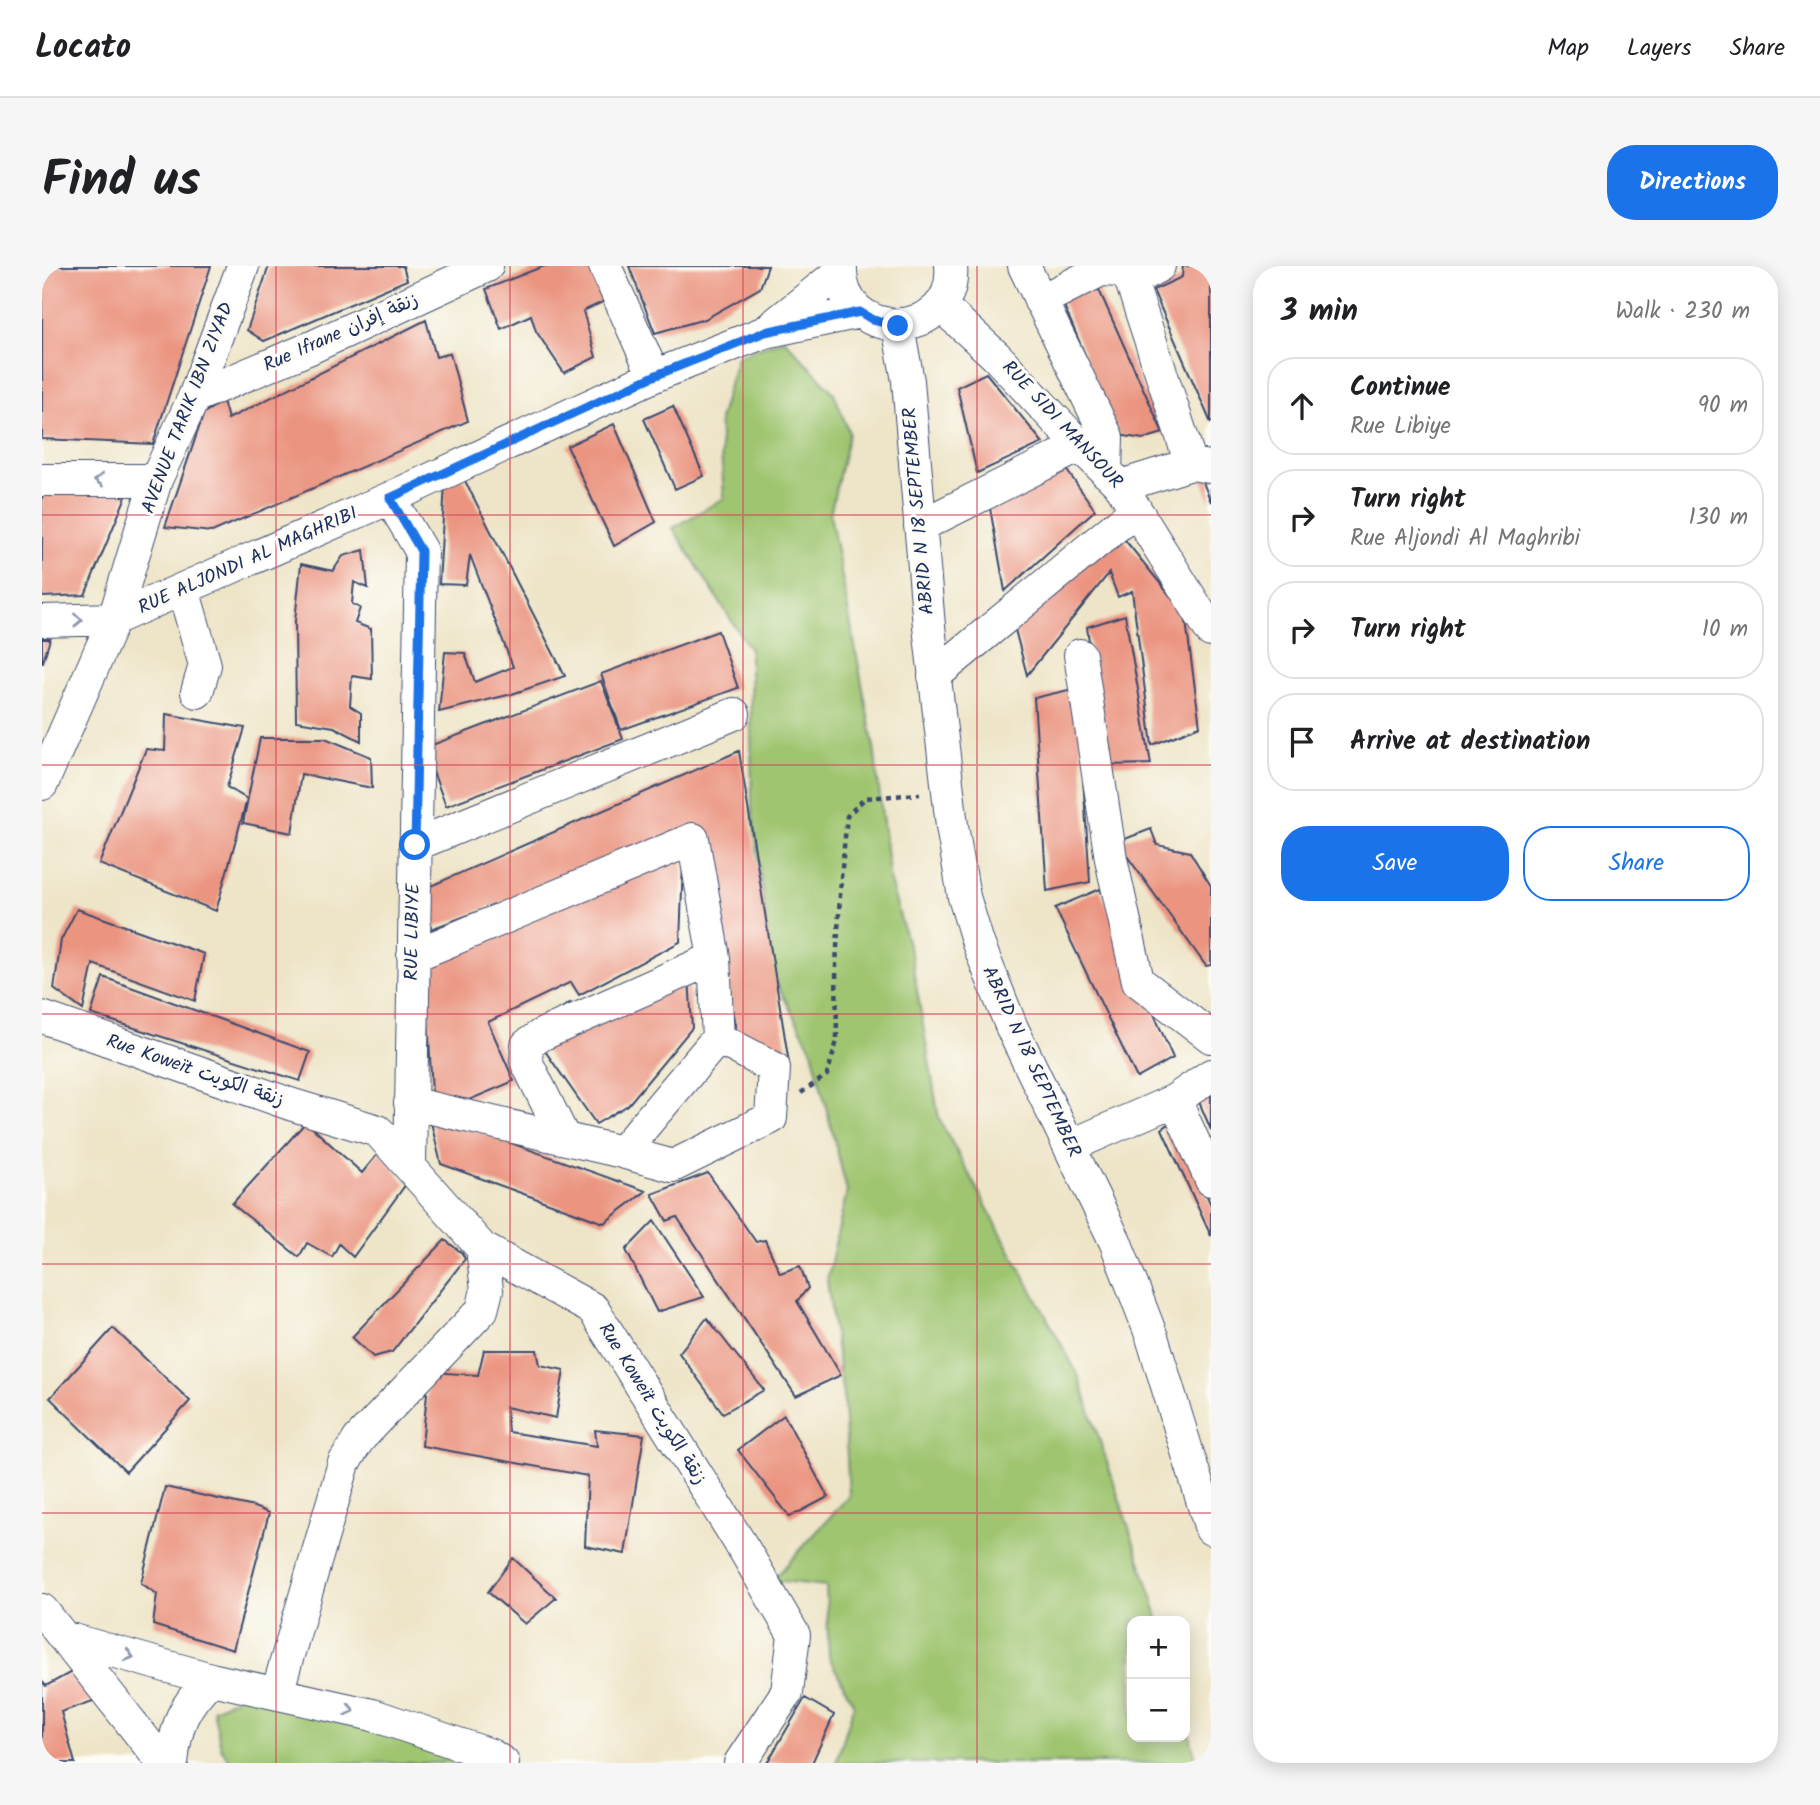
<!DOCTYPE html>
<meta charset="utf-8">
<style>
:root{--surface:#fff;--page:#f6f6f6;--text:#202124;--muted:#757577;--line:#e0e0e0;--accent:#1a73e8}
body{margin:0;font-family:Kalam,"Playpen Sans Arabic",sans-serif;background:var(--page);color:var(--text)}
.controls{position:absolute;right:21px;bottom:21px;display:grid;overflow:hidden;border-radius:14px;box-shadow:0 4px 18px #0003}
.controls button{width:63px;height:63px;display:grid;place-items:center;padding:0;border:0;border-bottom:2px solid var(--line);background:var(--surface);color:var(--text);font:35px sans-serif}
.stop{position:absolute;width:21px;height:21px;margin:-16px;border:5px solid #1a73e8;border-radius:50%;background:#fff}
.stop.end{background:#1a73e8;border-color:#fff;box-shadow:0 2px 7px #0008}
.list{margin:0;padding:0;list-style:none}
h2{display:flex;justify-content:space-between;align-items:center;height:91px;margin:0;padding:0 28px;font-size:30px}
h2 small{font-size:23px;font-weight:400;color:var(--muted)}
.list li{display:grid;grid-template-columns:46px 1fr auto;gap:21px;align-items:center;box-sizing:border-box;height:98px;margin:0 14px 14px;padding:0 14px;border:2px solid var(--line);border-radius:28px}
.list b{display:block;font-size:26px;white-space:nowrap}
.list p{margin:0;font-size:23px;white-space:nowrap;color:var(--muted)}
.list em{font-size:23px;font-style:normal;color:var(--muted)}
.actions{display:flex;gap:14px;padding:21px 28px}
.actions a{flex:1;padding:16px 0;border:2px solid var(--accent);border-radius:28px;text-align:center;font-size:24px;color:var(--accent)}
.actions .main{background:var(--accent);color:#fff}
.icon{flex:none;width:38px;height:38px;fill:none;stroke:currentColor;stroke-width:2;stroke-linecap:round;stroke-linejoin:round}
.map{position:relative;flex:none;width:1169px;height:1497px;overflow:hidden;border-radius:28px}
header{display:flex;align-items:center;gap:42px;box-sizing:border-box;height:98px;padding:0 35px;background:var(--surface);border-bottom:2px solid var(--line)}
header strong{font-size:33px}
nav{display:flex;gap:38px;margin-inline-start:auto;font-size:24px}
.intro{display:flex;align-items:center;justify-content:space-between;box-sizing:border-box;height:168px;padding:0 42px}
h1{margin:0;font-size:49px}
.button{padding:18px 32px;border-radius:28px;background:var(--accent);color:#fff;font-size:24px;font-weight:700}
main{display:flex;gap:42px;padding:0 42px}
aside{flex:1;background:var(--surface);border-radius:28px;box-shadow:0 4px 18px #0003}
.map>svg:first-child{display:block}
.green{fill:#9fc570;stroke:#5d7a67;stroke-width:2}
.building{fill:#eb9581}
.lines{fill:none;stroke-linecap:round;stroke-linejoin:round}
.minor-casing{stroke:#3b4a6e;stroke-width:34}
.path{stroke:#3b4a6e;stroke-width:4.5;stroke-dasharray:5 5;stroke-linecap:butt}
.minor{stroke:#fff;stroke-width:32}
.oneway{stroke:#8d97ae}
.route{stroke:#1a73e8;stroke-width:9}
.grid{fill:none;stroke:#d1495b;stroke-width:2;stroke-opacity:0.55}
.labels{text-anchor:middle;dominant-baseline:central;stroke-width:6;stroke-linejoin:round;paint-order:stroke}
.street-label{font-size:19px;fill:#1b2f5e;stroke:#fdfcf7}
</style>
<header>
<strong>Locato</strong>
<nav><a>Map</a><a>Layers</a><a>Share</a></nav>
</header>
<div class="intro"><h1>Find us</h1><a class="button">Directions</a></div>
<main>
<div class="map">
<svg width="1169" height="1497" viewBox="0 0 1169 1497">
<rect width="100%" height="100%" fill="#fdfcf7"/>
<filter id="ink" filterUnits="userSpaceOnUse"><feTurbulence type="fractalNoise" baseFrequency=".0143" numOctaves="2"/><feDisplacementMap in="SourceGraphic" scale="14" xChannelSelector="R" yChannelSelector="G"/><feConvolveMatrix kernelMatrix="1 2 1 2 8 2 1 2 1" color-interpolation-filters="sRGB"/></filter>
<filter id="wash" filterUnits="userSpaceOnUse"><feTurbulence type="fractalNoise" baseFrequency=".00686" numOctaves="4" result="noise"/><feDisplacementMap in="SourceGraphic" scale="28" xChannelSelector="R" yChannelSelector="G"/><feGaussianBlur stdDeviation="1.57" result="paint"/><feColorMatrix in="noise" values="0 0 0 0 0 0 0 0 0 0 0 0 0 0 0 0 0 1.4 0 .05"/><feComposite in="paint" operator="in"/></filter>
<g filter="url(#wash)">
<rect width="100%" height="100%" fill="#eee5c8"/>
<path class="green" d="M 742,73 L 792,127 L 807,167 L 788,248 L 832,481 L 848,616 L 869,689 L 897,853 L 1036,1109 L 1111,1334 L 1117,1355 L 1090,1355 L 1090,1471 L 1143,1471 L 1143,1451 L 1155,1497 L 794,1497 L 812,1439 L 787,1391 L 784,1320 L 731,1314 L 807,1230 L 802,1137 L 785,1014 L 805,925 L 770,784 L 731,711 L 710,542 L 708,384 L 631,262 L 682,232 L 677,154 L 695,90 Z
M 203,1428 L 409,1488 L 419,1497 L 190,1497 L 179,1482 L 171,1443 Z"/>
<g id="blocks">
<path class="building" d="M 0,0 L 169,0 L 111,178 L 0,173 Z
M 227,0 L 361,0 L 365,14 L 222,75 L 205,64 Z
M 502,0 L 549,0 L 563,35 L 541,45 L 554,91 L 522,107 L 494,65 L 489,49 L 459,63 L 444,23 Z
M 587,0 L 726,0 L 718,22 L 663,53 L 613,67 Z
M 1141,0 L 1169,0 L 1169,157 L 1111,24 L 1140,11 Z
M 1053,15 L 1121,167 L 1101,173 L 1077,169 L 1017,28 Z
M 384,54 L 394,91 L 408,87 L 426,155 L 170,266 L 123,261 L 162,147 L 181,135 L 186,153 Z
M 944,107 L 1001,177 L 935,207 L 915,121 Z
M 631,140 L 662,210 L 633,223 L 602,153 Z
M 572,158 L 614,256 L 572,280 L 525,180 Z
M 1014,189 L 1053,244 L 963,325 L 946,231 Z
M 1158,209 L 1169,210 L 1169,236 Z
M 421,211 L 523,410 L 470,428 L 397,446 L 403,386 L 423,387 L 433,416 L 471,401 L 428,289 L 424,319 L 397,318 L 403,218 Z
M 90,216 L 43,329 L 0,331 L 0,217 Z
M 1070,258 L 1143,348 L 1158,460 L 1110,479 L 1090,325 L 1076,331 L 1067,307 L 985,409 L 971,356 Z
M 322,284 L 326,322 L 312,316 L 310,338 L 318,342 L 313,357 L 329,363 L 330,413 L 310,410 L 308,440 L 319,447 L 319,475 L 292,461 L 254,455 L 253,355 L 259,298 L 291,305 L 301,290 Z
M 1083,349 L 1109,498 L 1064,499 L 1045,361 Z
M 676,365 L 696,422 L 579,464 L 559,408 Z
M 0,373 L 8,373 L 1,396 L 0,396 Z
M 559,415 L 581,473 L 404,540 L 382,482 Z
M 1035,422 L 1048,616 L 1005,625 L 992,432 Z
M 124,448 L 203,462 L 185,521 L 205,533 L 174,645 L 57,598 L 104,483 L 123,485 Z
M 218,472 L 283,472 L 329,491 L 330,522 L 259,508 L 250,567 L 201,557 Z
M 697,485 L 747,797 L 697,779 L 655,564 L 389,663 L 384,622 Z
M 1109,563 L 1115,579 L 1148,586 L 1169,620 L 1169,699 L 1164,700 L 1075,576 Z
M 629,589 L 641,597 L 638,676 L 537,729 L 529,716 L 446,756 L 472,815 L 427,834 L 390,828 L 383,693 Z
M 1058,623 L 1131,792 L 1095,812 L 1013,642 Z
M 35,643 L 162,688 L 153,735 L 51,698 L 41,744 L 12,723 L 19,674 Z
M 646,692 L 650,762 L 586,839 L 554,858 L 503,785 L 483,765 L 528,737 L 534,748 Z
M 61,711 L 268,786 L 258,815 L 49,748 Z
M 1169,823 L 1169,864 L 1155,831 Z
M 387,848 L 604,925 L 562,957 L 399,898 Z
M 1131,854 L 1169,939 L 1169,970 L 1120,863 Z
M 264,856 L 320,907 L 338,885 L 364,918 L 311,991 L 297,978 L 290,991 L 265,977 L 257,991 L 190,938 Z
M 666,907 L 714,976 L 723,974 L 738,1007 L 758,1000 L 766,1022 L 755,1035 L 799,1109 L 754,1130 L 635,951 L 625,955 L 610,928 Z
M 612,955 L 662,1031 L 615,1046 L 584,984 Z
M 403,974 L 420,987 L 423,993 L 350,1086 L 331,1091 L 310,1071 Z
M 665,1052 L 722,1124 L 681,1147 L 637,1087 Z
M 71,1062 L 148,1135 L 84,1206 L 8,1132 Z
M 442,1084 L 495,1084 L 498,1099 L 522,1104 L 514,1152 L 464,1141 L 466,1166 L 555,1180 L 553,1164 L 602,1169 L 583,1288 L 543,1280 L 546,1210 L 380,1180 L 387,1106 L 436,1109 Z
M 742,1149 L 786,1231 L 748,1251 L 696,1184 Z
M 123,1221 L 212,1241 L 227,1247 L 191,1384 L 111,1359 L 115,1328 L 99,1317 Z
M 471,1292 L 514,1332 L 483,1358 L 446,1326 Z
M 33,1404 L 54,1434 L 19,1446 L 33,1497 L 0,1497 L 0,1415 L 4,1420 Z
M 763,1432 L 792,1449 L 770,1497 L 725,1497 Z"/>
</g>
</g>
<g filter="url(#ink)">
<use href="#blocks" fill-opacity="0" stroke="#3b4a6e" stroke-width="2"/>
<g class="lines">
<defs>
<path id="minor" d="M 563,0 L 612,110
M 799,0 C 795,78 916,77 909,0
M 982,0 L 1065,171 L 1064,206
M 1117,0 L 1089,15 L 1149,198
M 998,35 L 1059,4 L 1080,5 L 1089,15
M 898,39 L 954,90 L 1038,180 L 1079,220 L 1169,365
M 856,60 L 866,115 L 887,360 L 910,560 L 922,631 L 936,677 L 970,762 L 1073,975 L 1110,1071 L 1169,1263
M 727,63 L 799,5
M 152,131 L 268,82 L 445,0
M 0,214 L 114,214
M 1079,220 L 1149,198 L 1168,201
M 348,232 L 379,285 L 368,898
M 878,260 L 1038,180
M 141,323 L 163,399 L 155,426
M 0,355 L 72,353 L 348,232 L 612,110 L 723,66 L 818,46
M 1038,389 L 1069,593 L 1096,715 L 1169,771
M 892,410 L 1094,244
M 0,518 L 72,353 L 114,214 L 152,131 L 201,0
M 373,579 L 692,448
M 371,690 L 651,573 L 672,692 L 676,772 L 732,802 L 729,852 L 631,900 L 580,886
M 0,751 L 248,838 L 336,865 L 440,982 L 551,1043 L 703,1285 L 752,1369 L 745,1426 L 698,1497
M 1133,834 L 1169,914
M 368,837 L 580,886 L 676,772
M 522,872 L 484,795 L 485,779 L 499,769 L 672,692
M 1028,880 L 1133,834 L 1169,809
M 0,1344 L 121,1497
M 21,1371 L 169,1413 L 331,1449 L 449,1489 L 461,1497
M 235,1427 L 302,1197 L 317,1173 L 440,1044 L 445,1024 L 440,982
M 130,1497 C 134,1458 141,1440 169,1413"/>
</defs>
<use href="#minor" class="minor-casing"/>
<path class="path" d="M 759,827 L 785,809 L 795,775 L 794,699 L 799,612 L 805,550 L 823,532 L 878,528"/>
<use href="#minor" class="minor"/>
</g>
<defs><path id="oneway-chevron" d="M-2-3.5L2.5 0L-2 3.5" fill="none" stroke-width="1.6" stroke-linecap="round" stroke-linejoin="round" transform="scale(1.75)"/></defs>
<g class="oneway">
<use href="#oneway-chevron" transform="translate(57 214) rotate(180)"/>
<use href="#oneway-chevron" transform="translate(36 354) rotate(-1)"/>
<use href="#oneway-chevron" transform="translate(87 1390) rotate(16)"/>
<use href="#oneway-chevron" transform="translate(308 1444) rotate(13)"/>
</g>
</g>
<g class="lines" filter="url(#ink)">
<path class="route" d="M 373,579 L 379,285 L 348,232 L 612,110 L 723,66 L 818,46 L 831,54 L 856,60"/>
</g>
<path class="grid" d="M 234,0 L 234,1497M 468,0 L 468,1497M 701,0 L 701,1497M 935,0 L 935,1497M 0,249 L 1169,249M 0,499 L 1169,499M 0,748 L 1169,748M 0,998 L 1169,998M 0,1247 L 1169,1247"/>
<g class="labels">
<g class="street-label">
<text transform="translate(299 67) rotate(-24)">Rue Ifrane زنقة إفران</text>
<text transform="translate(146 142) rotate(-69)">AVENUE TARIK IBN ZIYAD</text>
<text transform="translate(1020 159) rotate(47)">RUE SIDI MANSOUR</text>
<text transform="translate(877 245) rotate(-95)">ABRID N 18 SEPTEMBER</text>
<text transform="translate(206 295) rotate(-24)">RUE ALJONDI AL MAGHRIBI</text>
<text transform="translate(371 666) rotate(-89)">RUE LIBIYE</text>
<text transform="translate(989 796) rotate(65)">ABRID N 18 SEPTEMBER</text>
<text transform="translate(153 805) rotate(19)">Rue Koweït زنقة الكويت</text>
<text transform="translate(610 1138) rotate(58)">Rue Koweït زنقة الكويت</text>
</g>
</g>
</svg>
<div class="controls">
<button>+</button>
<button>−</button>
</div>
<div class="stop" style="left:373px;top:579px"></div>
<div class="stop end" style="left:856px;top:60px"></div>
</div>
<aside>
<h2>3 min<small>Walk · 230 m</small></h2>
<ul class="list">
<li><svg class="icon" aria-label="ahead" viewBox="0 0 24 24"><path d="M12 20V5M6 11l6-6 6 6"/></svg><div><b>Continue</b><p>Rue Libiye</p></div><em>90 m</em></li>
<li><svg class="icon" aria-label="right" viewBox="0 0 24 24"><path d="M7 20v-9h11M14 6l5 5-5 5"/></svg><div><b>Turn right</b><p>Rue Aljondi Al Maghribi</p></div><em>130 m</em></li>
<li><svg class="icon" aria-label="right" viewBox="0 0 24 24"><path d="M7 20v-9h11M14 6l5 5-5 5"/></svg><div><b>Turn right</b></div><em>10 m</em></li>
<li><svg class="icon" aria-label="arrive" viewBox="0 0 24 24"><path d="M6 21V4h12l-3 4 3 4H6"/></svg><div><b>Arrive at destination</b></div></li>
</ul>
<div class="actions"><a class="main">Save</a><a>Share</a></div>
</aside>
</main>
